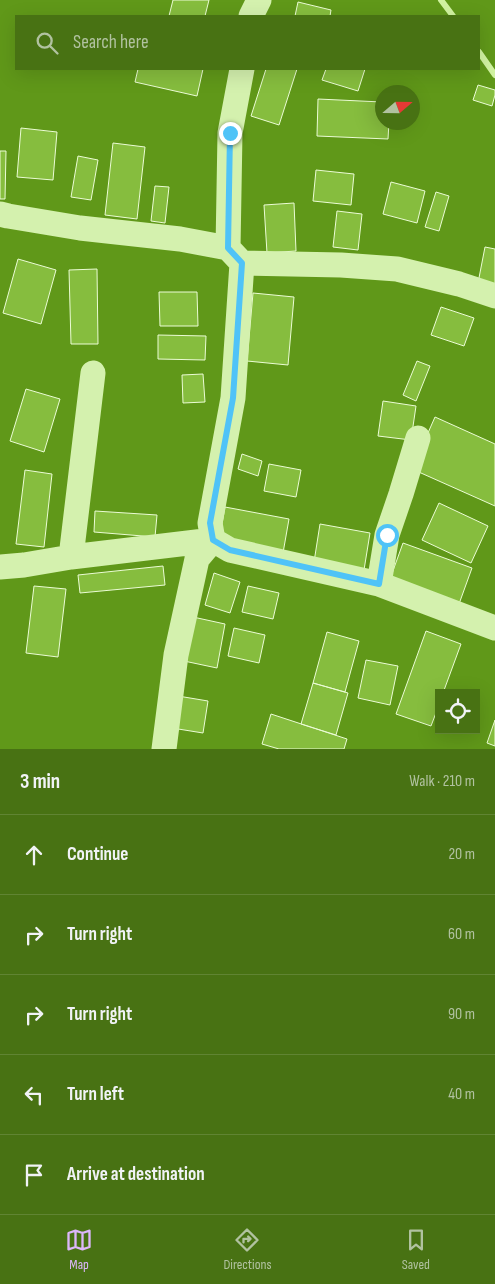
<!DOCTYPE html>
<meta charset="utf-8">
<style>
:root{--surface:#487213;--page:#527a21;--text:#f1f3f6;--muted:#b1c2a0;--line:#608433;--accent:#dcb7fa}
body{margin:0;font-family:"Sofia Sans Condensed",sans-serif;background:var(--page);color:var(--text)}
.controls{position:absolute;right:15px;bottom:15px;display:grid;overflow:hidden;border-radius:0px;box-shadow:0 5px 20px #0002}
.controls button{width:45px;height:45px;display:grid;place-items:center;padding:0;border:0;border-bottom:1px solid var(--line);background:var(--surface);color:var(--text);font:25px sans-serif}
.compass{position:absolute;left:375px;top:85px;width:45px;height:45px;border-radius:50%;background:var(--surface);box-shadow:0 5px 20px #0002;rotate:70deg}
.stop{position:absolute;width:15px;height:15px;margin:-11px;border:4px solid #4fc3f7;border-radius:50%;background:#fff}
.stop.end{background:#4fc3f7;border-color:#fff;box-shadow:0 1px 5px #0008}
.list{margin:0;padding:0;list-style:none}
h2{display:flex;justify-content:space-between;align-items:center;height:65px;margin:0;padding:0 20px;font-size:21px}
h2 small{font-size:16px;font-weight:400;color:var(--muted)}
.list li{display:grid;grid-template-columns:32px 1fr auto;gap:15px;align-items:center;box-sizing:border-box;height:80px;padding:0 20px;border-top:1px solid var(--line)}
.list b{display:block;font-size:19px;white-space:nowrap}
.list em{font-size:16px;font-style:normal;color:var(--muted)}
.icon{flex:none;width:28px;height:28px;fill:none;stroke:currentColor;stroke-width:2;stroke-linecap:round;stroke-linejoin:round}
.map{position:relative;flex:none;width:495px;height:749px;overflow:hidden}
.search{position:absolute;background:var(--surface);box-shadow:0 5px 20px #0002;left:15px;right:15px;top:15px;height:55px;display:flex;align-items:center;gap:12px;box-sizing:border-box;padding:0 18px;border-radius:0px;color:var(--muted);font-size:19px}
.sheet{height:465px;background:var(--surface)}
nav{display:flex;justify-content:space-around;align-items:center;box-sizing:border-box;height:70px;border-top:1px solid var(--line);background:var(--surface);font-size:14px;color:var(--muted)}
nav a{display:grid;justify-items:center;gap:2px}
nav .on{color:var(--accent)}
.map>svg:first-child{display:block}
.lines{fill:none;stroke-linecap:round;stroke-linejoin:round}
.stream{stroke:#d1f3a1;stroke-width:6}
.building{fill:#86bd3e;stroke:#ebfcd5}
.street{stroke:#d4f1ae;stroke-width:25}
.route{stroke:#4fc3f7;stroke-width:6}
</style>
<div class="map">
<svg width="495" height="749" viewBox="0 0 495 749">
<rect width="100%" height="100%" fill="#609819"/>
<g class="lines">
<path class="stream" d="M 441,0 L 453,16
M 479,52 L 495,75"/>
</g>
<path class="building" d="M 173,0 L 209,0 L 205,16 L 169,16 Z
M 298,2 L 331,10 L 330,16 L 295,16 Z
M 138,69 L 203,69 L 197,96 L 135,82 Z
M 266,69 L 297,69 L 279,125 L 251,116 Z
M 326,69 L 365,69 L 358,91 L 322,80 Z
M 478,85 L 495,90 L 495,95 L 492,106 L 473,100 Z
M 318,99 L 382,102 L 382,122 L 389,122 L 388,139 L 317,136 Z
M 21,128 L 57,132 L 53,180 L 17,177 Z
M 113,143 L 145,147 L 137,219 L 105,215 Z
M 0,151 L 6,151 L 5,199 L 0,199 Z
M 78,156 L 98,160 L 91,200 L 71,197 Z
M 316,170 L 354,174 L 351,205 L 313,201 Z
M 391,182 L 425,191 L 417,223 L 383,214 Z
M 155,186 L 169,187 L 165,223 L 151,221 Z
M 436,192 L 449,196 L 439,231 L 425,227 Z
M 294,203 L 296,251 L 267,253 L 264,205 Z
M 337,211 L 362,214 L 358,250 L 333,247 Z
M 485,247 L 495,249 L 495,287 L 478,283 Z
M 18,259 L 56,270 L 41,324 L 3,313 Z
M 97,269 L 98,344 L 71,344 L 69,270 Z
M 159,292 L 197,292 L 198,326 L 160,326 Z
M 253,293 L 294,297 L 288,365 L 247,361 Z
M 441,307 L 474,318 L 464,346 L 431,335 Z
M 158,335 L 206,336 L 205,360 L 158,359 Z
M 417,361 L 430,366 L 416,401 L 403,395 Z
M 203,374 L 205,402 L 183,403 L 182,375 Z
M 26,389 L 60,399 L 44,452 L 10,441 Z
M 383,401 L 416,406 L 411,440 L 378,436 Z
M 435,417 L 495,444 L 495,506 L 412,469 Z
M 242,454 L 262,461 L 258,476 L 238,469 Z
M 269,464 L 301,470 L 296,497 L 264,491 Z
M 25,470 L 52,474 L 44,547 L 16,544 Z
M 439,503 L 488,526 L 471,563 L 422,540 Z
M 225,507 L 289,519 L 283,553 L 219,541 Z
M 95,511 L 157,515 L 155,537 L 94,532 Z
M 320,524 L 370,533 L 364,570 L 314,562 Z
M 403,543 L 472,568 L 459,604 L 390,579 Z
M 163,566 L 165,585 L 80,593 L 78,575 Z
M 214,573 L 240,582 L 230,613 L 205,605 Z
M 34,586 L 66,589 L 58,657 L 26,653 Z
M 248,586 L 279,593 L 273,619 L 242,612 Z
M 193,617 L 225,624 L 217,668 L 184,661 Z
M 234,628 L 265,635 L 259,663 L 228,656 Z
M 426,631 L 461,644 L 443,693 L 439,693 L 439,705 L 431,726 L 396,714 Z
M 327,632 L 359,641 L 345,692 L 313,683 Z
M 366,660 L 398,666 L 390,705 L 358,698 Z
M 313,683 L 348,693 L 336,735 L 301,724 Z
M 178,696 L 208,701 L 203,733 L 172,728 Z
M 271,714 L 347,739 L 344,749 L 279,749 L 262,744 Z
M 495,720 L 495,746 L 487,743 Z"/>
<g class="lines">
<path class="street" d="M 251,16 L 259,0
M 0,214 L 8,216 L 80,228 L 180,239 L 228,248 L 242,263 L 233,398 L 210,523 L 213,540 L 230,550 L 379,584 L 495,628
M 228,248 L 230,133 L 242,69
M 242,263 L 341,265 L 397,269 L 459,284 L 495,296
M 71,557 L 93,373
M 0,567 L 24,565 L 71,557 L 213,540
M 379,584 L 387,535 L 401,494 L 418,438
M 164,749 L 176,655 L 197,559 L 213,540"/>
</g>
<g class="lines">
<path class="route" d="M 230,133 L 228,248 L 242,263 L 233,398 L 210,523 L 213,540 L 230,550 L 379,584 L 387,535"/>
</g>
</svg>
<div class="controls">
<button><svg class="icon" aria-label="locate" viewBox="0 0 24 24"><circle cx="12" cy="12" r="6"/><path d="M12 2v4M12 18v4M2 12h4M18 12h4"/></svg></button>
</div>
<svg class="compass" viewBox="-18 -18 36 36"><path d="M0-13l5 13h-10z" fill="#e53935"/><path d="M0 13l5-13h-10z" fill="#b1c2a0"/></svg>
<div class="stop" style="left:387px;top:535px"></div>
<div class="stop end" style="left:230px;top:133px"></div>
<div class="search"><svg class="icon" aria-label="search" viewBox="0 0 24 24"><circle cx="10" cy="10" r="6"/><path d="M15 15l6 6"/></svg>Search here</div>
</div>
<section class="sheet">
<h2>3 min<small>Walk · 210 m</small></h2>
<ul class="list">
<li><svg class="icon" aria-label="ahead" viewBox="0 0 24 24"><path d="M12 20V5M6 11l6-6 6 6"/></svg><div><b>Continue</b></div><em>20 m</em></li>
<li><svg class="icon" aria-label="right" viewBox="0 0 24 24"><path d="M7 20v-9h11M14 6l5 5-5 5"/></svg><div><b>Turn right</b></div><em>60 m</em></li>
<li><svg class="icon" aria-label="right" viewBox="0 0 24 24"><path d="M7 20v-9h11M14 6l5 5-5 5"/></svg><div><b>Turn right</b></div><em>90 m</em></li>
<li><svg class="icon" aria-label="left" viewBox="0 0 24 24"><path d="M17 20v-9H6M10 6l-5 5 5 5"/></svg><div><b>Turn left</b></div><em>40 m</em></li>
<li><svg class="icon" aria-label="arrive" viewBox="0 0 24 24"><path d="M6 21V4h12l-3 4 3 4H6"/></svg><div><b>Arrive at destination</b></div></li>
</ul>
</section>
<nav>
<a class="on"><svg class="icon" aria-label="map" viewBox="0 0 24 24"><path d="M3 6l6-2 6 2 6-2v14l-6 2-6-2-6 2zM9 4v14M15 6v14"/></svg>Map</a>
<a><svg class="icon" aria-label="directions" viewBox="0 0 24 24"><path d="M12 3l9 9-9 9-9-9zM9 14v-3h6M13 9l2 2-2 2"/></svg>Directions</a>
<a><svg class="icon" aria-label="saved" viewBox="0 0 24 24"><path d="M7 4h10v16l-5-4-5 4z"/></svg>Saved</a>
</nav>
